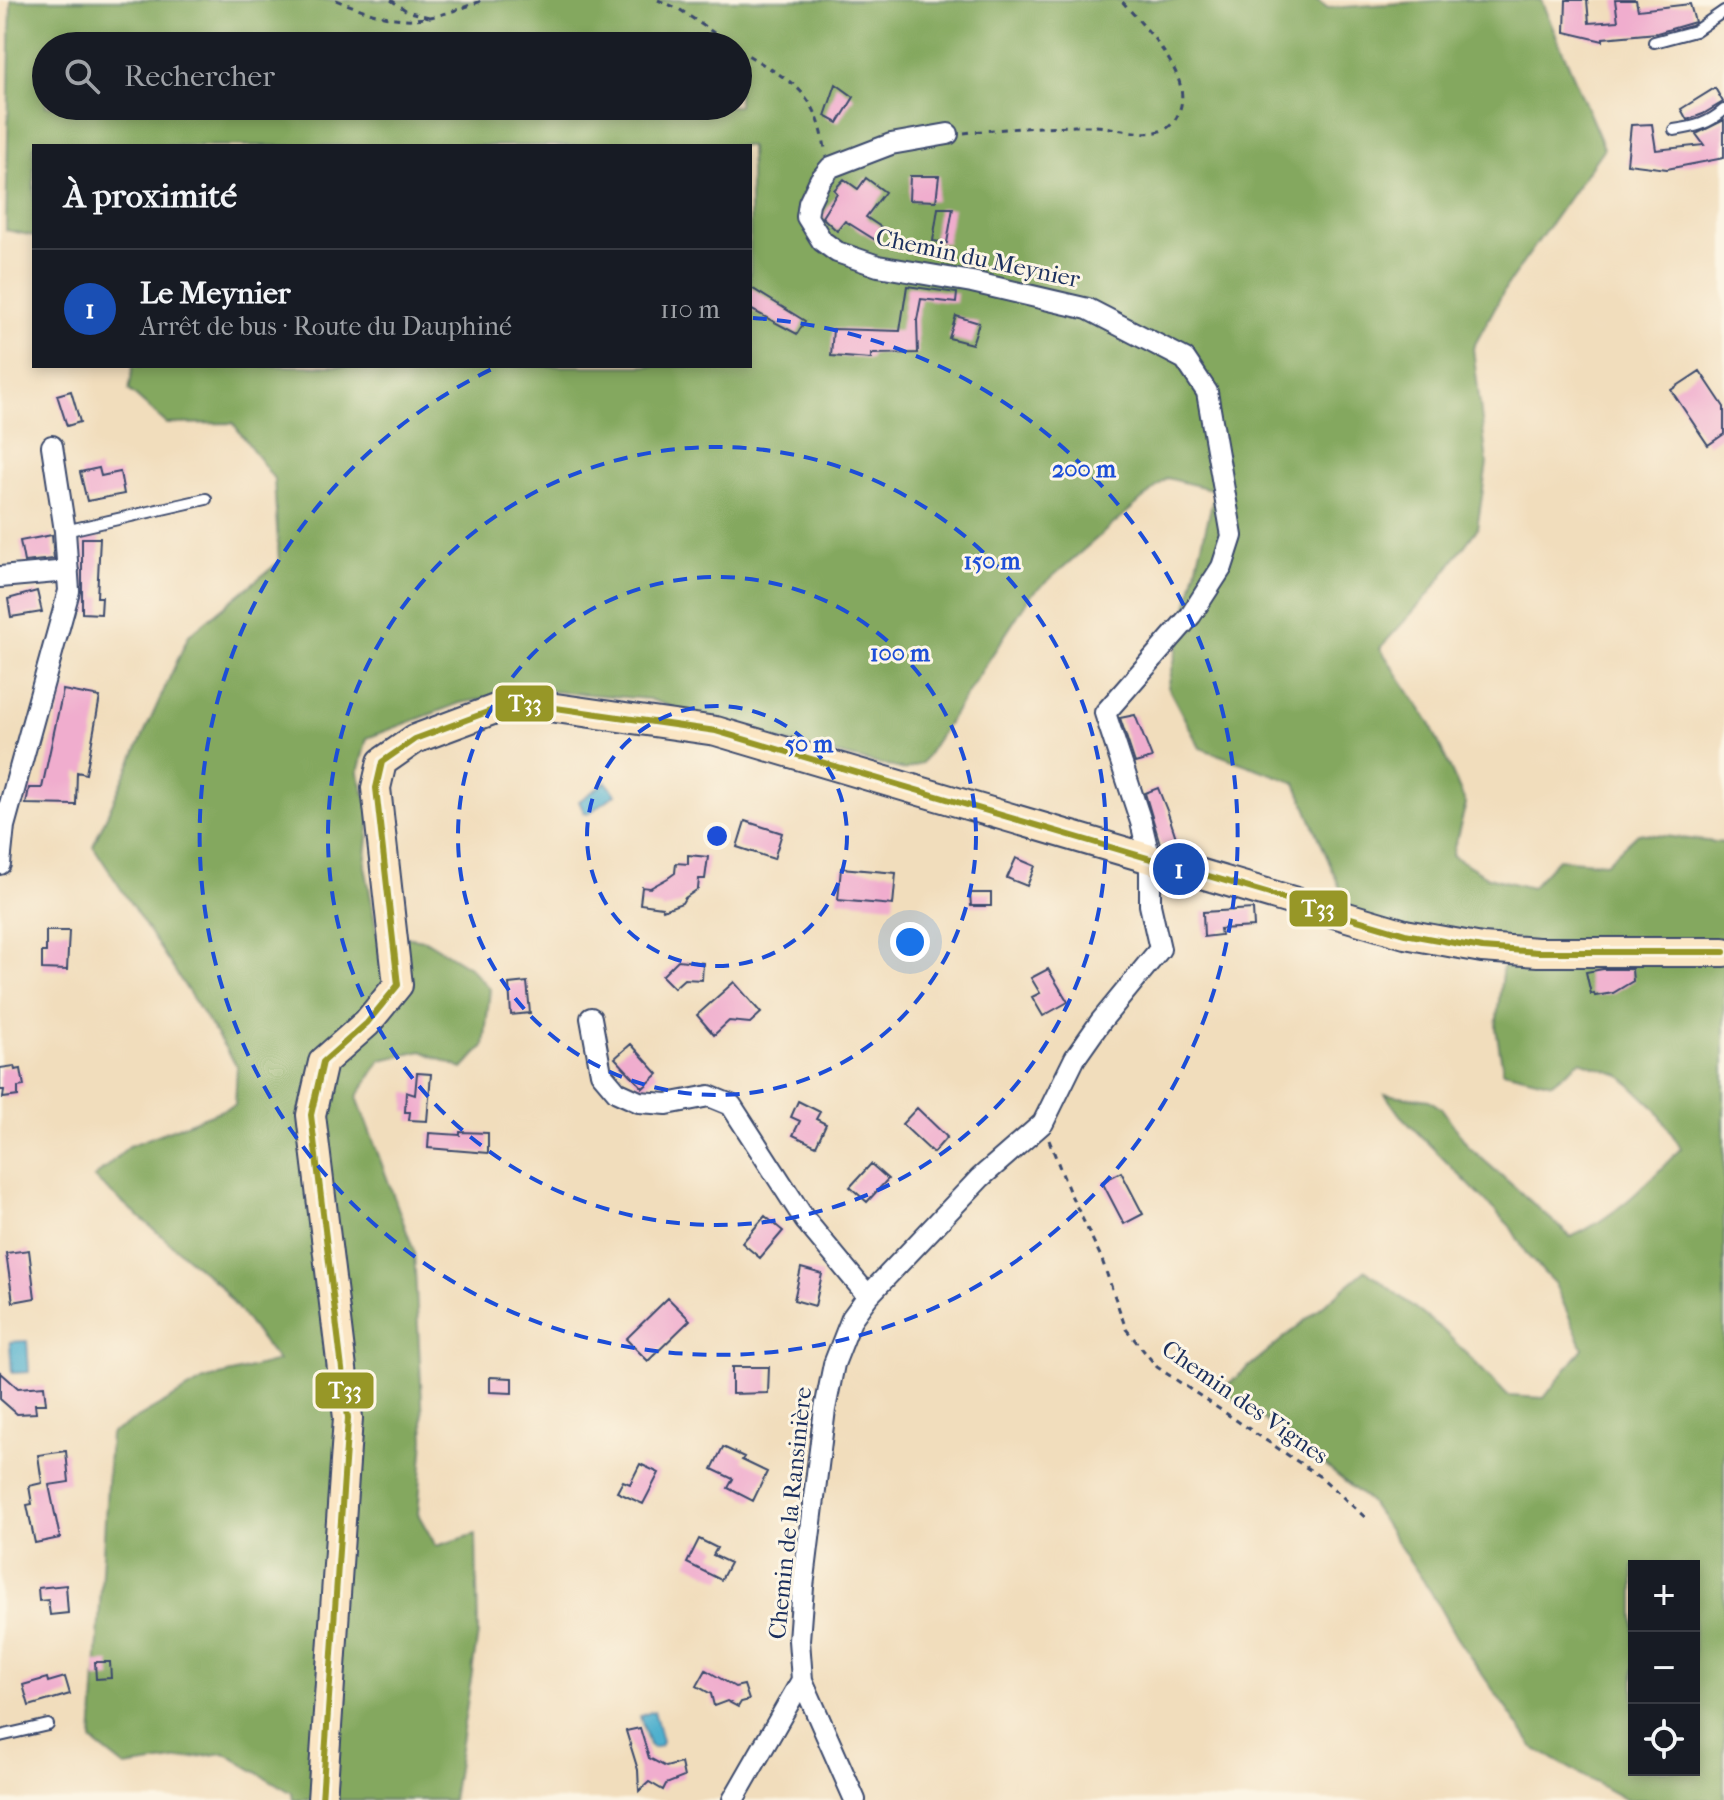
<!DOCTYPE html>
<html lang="fr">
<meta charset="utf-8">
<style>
:root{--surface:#171b24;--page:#20242c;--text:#f1f3f6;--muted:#9ea1a6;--line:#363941;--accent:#d690ce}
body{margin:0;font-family:"IM FELL French Canon",serif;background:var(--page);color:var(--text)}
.controls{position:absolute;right:24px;bottom:24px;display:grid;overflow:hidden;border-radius:0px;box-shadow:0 4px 12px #0003}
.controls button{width:72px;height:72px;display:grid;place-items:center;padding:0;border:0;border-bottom:2px solid var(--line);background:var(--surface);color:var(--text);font:40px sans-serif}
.you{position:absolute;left:910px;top:942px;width:28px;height:28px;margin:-20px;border:6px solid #fff;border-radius:50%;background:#1a73e8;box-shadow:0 0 0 12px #1a73e833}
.badge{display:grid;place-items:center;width:52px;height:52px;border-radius:50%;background:var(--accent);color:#fff;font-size:26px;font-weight:700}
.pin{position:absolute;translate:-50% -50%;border:4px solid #fff;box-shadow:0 2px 8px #0006}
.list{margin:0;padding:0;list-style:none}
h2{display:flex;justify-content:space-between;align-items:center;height:104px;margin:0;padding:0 32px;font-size:34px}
h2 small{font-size:26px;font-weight:400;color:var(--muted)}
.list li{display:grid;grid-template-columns:52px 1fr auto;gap:24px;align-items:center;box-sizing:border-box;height:120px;padding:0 32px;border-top:2px solid var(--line)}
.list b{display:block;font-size:30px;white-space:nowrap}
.list p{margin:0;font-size:26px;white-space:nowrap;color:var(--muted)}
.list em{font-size:26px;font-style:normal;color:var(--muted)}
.icon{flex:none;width:44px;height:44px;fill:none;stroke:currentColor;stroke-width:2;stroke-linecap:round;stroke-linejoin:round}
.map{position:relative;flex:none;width:1724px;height:1800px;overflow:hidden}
.search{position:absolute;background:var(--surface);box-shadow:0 4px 12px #0003;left:32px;top:32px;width:720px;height:88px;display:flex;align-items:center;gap:20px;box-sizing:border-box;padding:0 28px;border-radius:44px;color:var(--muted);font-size:30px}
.panel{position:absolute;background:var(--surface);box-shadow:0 4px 12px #0003;left:32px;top:144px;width:720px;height:224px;border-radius:0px}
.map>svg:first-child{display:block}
.forest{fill:#84a85e;stroke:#506c5e;stroke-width:2;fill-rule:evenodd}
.water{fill:#4fb0ce;stroke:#357096;stroke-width:2}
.building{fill:#f0adce}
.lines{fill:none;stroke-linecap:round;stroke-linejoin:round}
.lane-casing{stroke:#3b496c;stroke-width:14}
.street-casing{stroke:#3b496c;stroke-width:24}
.secondary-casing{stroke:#3b496c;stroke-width:32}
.path{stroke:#3b496c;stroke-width:3;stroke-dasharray:6 6;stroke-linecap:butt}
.lane{stroke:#fff;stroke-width:10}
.street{stroke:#fff;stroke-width:20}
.secondary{stroke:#fbe6c4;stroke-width:28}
.bus-1-casing{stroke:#fcf5e5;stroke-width:12}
.bus-1{stroke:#979727;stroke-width:6}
.ring{fill:none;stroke:#1d4ed8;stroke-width:4;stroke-dasharray:14 10}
.labels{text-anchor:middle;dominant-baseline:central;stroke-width:6;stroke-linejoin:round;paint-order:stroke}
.street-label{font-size:24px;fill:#1b2f5e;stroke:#fcf5e5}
.centre{fill:#1d4ed8;stroke:#fcf5e5;stroke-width:4}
.ring-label{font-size:24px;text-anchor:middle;font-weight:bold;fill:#1d4ed8;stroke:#fcf5e5;stroke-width:6;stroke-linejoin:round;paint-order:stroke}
.line-badge{stroke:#fcf5e5;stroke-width:3}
.badge-label{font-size:22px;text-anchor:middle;font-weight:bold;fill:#fff}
</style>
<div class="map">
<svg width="1724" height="1800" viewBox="0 0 1724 1800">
<rect width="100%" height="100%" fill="#fcf5e5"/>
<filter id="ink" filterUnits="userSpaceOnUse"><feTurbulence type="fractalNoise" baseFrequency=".0125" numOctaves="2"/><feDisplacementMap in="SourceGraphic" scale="16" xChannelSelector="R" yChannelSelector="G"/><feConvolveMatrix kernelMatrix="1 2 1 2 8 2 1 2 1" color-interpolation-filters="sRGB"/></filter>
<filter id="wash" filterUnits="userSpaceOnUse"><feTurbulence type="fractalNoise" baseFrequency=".006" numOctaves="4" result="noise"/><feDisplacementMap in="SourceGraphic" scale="32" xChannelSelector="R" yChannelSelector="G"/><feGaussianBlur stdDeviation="1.8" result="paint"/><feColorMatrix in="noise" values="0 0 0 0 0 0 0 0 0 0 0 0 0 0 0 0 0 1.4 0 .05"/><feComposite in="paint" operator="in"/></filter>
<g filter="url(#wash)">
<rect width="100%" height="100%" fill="#f1ddbc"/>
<path class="forest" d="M 11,0 L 1317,0 L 1328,8 L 1448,0 L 1541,0 L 1604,148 L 1506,287 L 1473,348 L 1487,463 L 1477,529 L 1429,594 L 1380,648 L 1430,723 L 1466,804 L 1452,855 L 1488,877 L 1531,888 L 1558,859 L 1606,863 L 1638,833 L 1724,843 L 1724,1800 L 1626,1800 L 1534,1748 L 1456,1637 L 1431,1592 L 1369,1501 L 1292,1439 L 1221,1390 L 1366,1270 L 1443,1330 L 1508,1396 L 1544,1398 L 1583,1348 L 1555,1284 L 1527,1255 L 1510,1226 L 1400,1115 L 1385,1094 L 1429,1100 L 1442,1109 L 1469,1147 L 1571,1237 C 1616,1217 1647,1184 1681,1148 L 1655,1108 L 1620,1075 L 1580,1061 L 1552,1083 L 1503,1071 L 1496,1028 L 1503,963 L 1358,931 L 1296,783 L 1200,748 L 1168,687 L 1215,490 L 1167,478 L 1031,595 L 922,763 L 905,770 L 751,734 L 649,699 L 535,690 L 460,703 L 367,738 L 358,773 L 371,811 L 365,865 L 377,933 L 425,940 L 469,967 L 490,989 L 484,1046 L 463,1069 L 422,1051 L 381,1060 L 357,1097 L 414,1251 L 424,1439 L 418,1514 L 436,1546 L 476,1534 L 478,1634 L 452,1800 L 293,1800 L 292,1793 L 224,1753 L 125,1767 L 92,1741 L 110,1434 L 204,1380 L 278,1361 L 220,1286 L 94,1178 L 129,1146 L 235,1105 L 237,1066 L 93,846 L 189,635 L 279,562 L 274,479 L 233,423 L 167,424 L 129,390 L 133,366 L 750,366 L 750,146 L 34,146 L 34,236 L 6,230 ZM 46,46 L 738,46 L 738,106 L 46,106 ZM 1634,1566 L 1694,1566 L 1694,1770 L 1634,1770 Z"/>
<path class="water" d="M 606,782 L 616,794 L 589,813 L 584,812 L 579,801 Z
M 27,1341 L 29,1372 L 12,1373 L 10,1342 Z
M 654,1711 L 662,1741 L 660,1746 L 653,1748 L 649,1745 L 640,1716 Z"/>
<g id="blocks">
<path class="building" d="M 1566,0 L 1587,0 L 1589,23 L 1618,21 L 1615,0 L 1636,0 L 1638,10 L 1690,4 L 1695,22 L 1657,33 L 1603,38 L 1603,41 L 1565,32 Z
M 836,84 L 854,97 L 838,123 L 825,116 Z
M 1715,88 L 1723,102 L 1703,114 L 1687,120 L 1681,109 Z
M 1724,120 L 1724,158 L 1667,169 L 1627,164 L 1631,125 L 1652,124 L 1656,150 L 1704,145 L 1696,134 Z
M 910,176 L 939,176 L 936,201 L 909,200 Z
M 866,178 L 885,192 L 866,217 L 884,229 L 877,241 L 845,221 L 837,231 L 822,217 L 837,193 L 834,190 L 844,179 L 858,189 Z
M 938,208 L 953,208 L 947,243 L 933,241 Z
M 907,286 L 957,293 L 956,303 L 921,299 L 917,320 L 918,353 L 871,354 L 871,359 L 831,356 L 833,329 L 900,331 Z
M 750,287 L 805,321 L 797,334 L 750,309 Z
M 956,316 L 979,323 L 972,344 L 949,338 Z
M 1700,371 L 1724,407 L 1724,434 L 1708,445 L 1671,390 Z
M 71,391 L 80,422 L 67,426 L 57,395 Z
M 99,468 L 101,476 L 120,472 L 124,494 L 87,501 L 80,472 Z
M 52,535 L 54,559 L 24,562 L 20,541 Z
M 82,538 L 100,538 L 97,597 L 102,597 L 101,614 L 82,613 Z
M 37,591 L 42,612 L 11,617 L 8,599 Z
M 63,690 L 100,697 L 86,774 L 77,772 L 76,805 L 26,804 L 29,788 L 42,788 Z
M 1135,715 L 1152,758 L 1135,763 L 1120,718 Z
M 1158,788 L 1168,813 L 1180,850 L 1160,844 L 1145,793 Z
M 745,821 L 782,833 L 774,859 L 737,847 Z
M 688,855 L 708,857 L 705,879 L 699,879 L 698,889 L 685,898 L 682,903 L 663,910 L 662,907 L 640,904 L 642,887 L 650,888 L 668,878 L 675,873 L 676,863 L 688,864 Z
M 1016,858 L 1035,866 L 1027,886 L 1007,878 Z
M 841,868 L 896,873 L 893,905 L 838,900 Z
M 970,893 L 991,893 L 991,906 L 971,906 Z
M 1253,909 L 1254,927 L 1220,929 L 1221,935 L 1204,937 L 1203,912 Z
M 46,931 L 69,931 L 67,970 L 42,969 L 42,952 L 46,952 Z
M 678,960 L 703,963 L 702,980 L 684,979 L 674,988 L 662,976 Z
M 1048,969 L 1068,1002 L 1043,1016 L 1032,997 L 1040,993 L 1031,978 Z
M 1603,969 L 1632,969 L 1633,981 L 1613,993 L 1595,996 L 1594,993 L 1591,994 L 1586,972 Z
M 527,982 L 530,1013 L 511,1015 L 509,984 Z
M 734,982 L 761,1013 L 750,1023 L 729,1021 L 714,1035 L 697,1015 Z
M 631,1044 L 658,1074 L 643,1088 L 615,1058 Z
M 14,1066 L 15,1070 L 21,1069 L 24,1086 L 18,1087 L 18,1096 L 3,1098 L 4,1090 L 0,1090 L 0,1068 Z
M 417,1073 L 431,1074 L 427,1121 L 409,1120 L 410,1112 L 405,1112 L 406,1092 L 415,1095 Z
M 798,1101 L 820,1112 L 816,1119 L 826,1124 L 816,1146 L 793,1135 L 800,1121 L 791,1117 Z
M 917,1108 L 947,1137 L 933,1153 L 902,1124 Z
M 460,1132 L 488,1133 L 488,1153 L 428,1148 L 429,1133 L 460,1135 Z
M 871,1164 L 888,1179 L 867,1202 L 850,1187 Z
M 1121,1172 L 1143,1214 L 1124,1224 L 1102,1182 Z
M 765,1216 L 783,1231 L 760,1258 L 742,1243 Z
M 29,1250 L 35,1298 L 13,1302 L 6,1253 Z
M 801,1268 L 822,1274 L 815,1306 L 794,1300 Z
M 668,1298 L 690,1320 L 648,1361 L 626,1339 Z
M 732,1367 L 769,1367 L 768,1393 L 732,1394 Z
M 0,1372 L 18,1388 L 44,1386 L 46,1404 L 35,1404 L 36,1413 L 17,1414 L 0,1399 Z
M 490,1377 L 512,1378 L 512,1393 L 490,1392 Z
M 723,1447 L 744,1457 L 742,1460 L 767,1472 L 753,1501 L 728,1488 L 733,1479 L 712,1469 Z
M 66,1451 L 69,1482 L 49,1485 L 60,1538 L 35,1543 L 27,1505 L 32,1504 L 29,1486 L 42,1483 L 38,1455 Z
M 640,1464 L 659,1473 L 643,1504 L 617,1492 L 623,1481 L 630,1484 Z
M 699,1539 L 717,1548 L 713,1555 L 730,1563 L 721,1580 L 687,1563 Z
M 66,1585 L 68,1613 L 50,1615 L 48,1600 L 39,1601 L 38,1588 Z
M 95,1662 L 110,1662 L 111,1678 L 96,1679 Z
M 706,1670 L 735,1687 L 744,1685 L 749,1700 L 741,1702 L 738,1707 L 727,1701 L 714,1706 L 711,1694 L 697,1686 Z
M 65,1677 L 70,1694 L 29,1706 L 23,1685 L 47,1678 L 48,1682 Z
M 640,1728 L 649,1758 L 666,1767 L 681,1763 L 684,1777 L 666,1784 L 663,1790 L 649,1782 L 639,1791 L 638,1770 L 626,1731 Z"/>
</g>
</g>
<g filter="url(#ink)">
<use href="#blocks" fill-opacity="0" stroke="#3b496c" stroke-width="2"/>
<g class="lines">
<defs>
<path id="lane" d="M 1654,42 L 1695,31 L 1724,11
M 1674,130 C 1695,127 1708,124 1724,110
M 65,531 L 206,499
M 0,1736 L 48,1725"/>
<path id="street" d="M 0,577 L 68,571
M 0,864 L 4,826 L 69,591 L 65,531 L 52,446
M 591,1018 L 601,1073 L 617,1092 L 639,1102 L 667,1104 L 709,1096 L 731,1105 L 805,1220 L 868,1296
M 733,1800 L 802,1680
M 855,1800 L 802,1680 L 799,1640 L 803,1587 L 825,1409 L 834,1364 L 852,1318 L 868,1296 L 980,1178 L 1043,1123 L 1075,1058 L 1101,1021 L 1160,949 L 1150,905 L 1150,860 L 1141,822 L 1105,713 L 1191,615 L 1222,567 L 1232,536 L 1207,392 L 1185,359 L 1088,309 L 972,282 L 878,266 L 837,252 L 822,241 L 807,217 L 809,203 L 820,180 L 831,167 L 891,144 L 948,134"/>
<path id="secondary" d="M 322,1800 L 348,1418 L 311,1115 L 323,1062 L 367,1023 L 398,985 L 376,788 L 382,762 L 415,739 L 514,702 L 716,731 L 1405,934 L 1482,948 L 1538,952 L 1724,952"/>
</defs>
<use href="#lane" class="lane-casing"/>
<use href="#street" class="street-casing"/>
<use href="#secondary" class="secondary-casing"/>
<path class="path" d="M 336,0 C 402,26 418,25 484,0
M 391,0 L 407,11 L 429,17
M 658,0 L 679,9 L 733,46
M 738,49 C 786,80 816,86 825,149
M 964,133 C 1007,128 1050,126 1093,126 C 1112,126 1142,137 1160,131 C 1171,128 1177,119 1180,109 C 1192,73 1142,25 1121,0
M 1049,1140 L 1069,1191 L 1101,1257 L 1126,1329 L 1157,1367 L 1322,1478 L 1369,1521"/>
<use href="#lane" class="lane"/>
<use href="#street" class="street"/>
<use href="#secondary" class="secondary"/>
<defs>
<path id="bus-1" d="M 322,1800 L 348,1418 L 311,1115 L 323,1062 L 367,1023 L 398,985 L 376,788 L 382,762 L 415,739 L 514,702 L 716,731 L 1405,934 L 1482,948 L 1538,952 L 1724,952"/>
</defs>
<use href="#bus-1" class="bus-1-casing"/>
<use href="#bus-1" class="bus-1"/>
</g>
</g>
<g class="ring">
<circle cx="717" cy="836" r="130"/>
<circle cx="717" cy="836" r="259"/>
<circle cx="717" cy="836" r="389"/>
<path d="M753 318A519 519 0 1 1 494 368"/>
</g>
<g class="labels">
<g class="street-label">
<text transform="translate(978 258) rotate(12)">Chemin du Meynier</text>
<text transform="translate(1245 1402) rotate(35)">Chemin des Vignes</text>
<text transform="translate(790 1513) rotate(-84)">Chemin de la Ransinière</text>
</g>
</g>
<circle cx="717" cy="836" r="12" class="centre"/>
<g class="ring-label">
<text x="1084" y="477">200 m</text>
<text x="992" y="569">150 m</text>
<text x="900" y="661">100 m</text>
<text x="809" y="752">50 m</text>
</g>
<g class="line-badge">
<rect x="494" y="684" width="61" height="39" rx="8" fill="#979727"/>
<rect x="1288" y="889" width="61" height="39" rx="8" fill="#979727"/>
<rect x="314" y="1371" width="61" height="39" rx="8" fill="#979727"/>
</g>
<g class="badge-label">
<text x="525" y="711">T33</text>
<text x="1318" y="916">T33</text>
<text x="345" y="1398">T33</text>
</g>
</svg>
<div class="controls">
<button>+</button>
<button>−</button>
<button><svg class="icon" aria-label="locate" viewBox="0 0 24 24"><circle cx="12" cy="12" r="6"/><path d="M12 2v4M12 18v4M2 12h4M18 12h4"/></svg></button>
</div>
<div class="you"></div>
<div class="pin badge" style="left:1179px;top:869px;background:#1a4fb4">1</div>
<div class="search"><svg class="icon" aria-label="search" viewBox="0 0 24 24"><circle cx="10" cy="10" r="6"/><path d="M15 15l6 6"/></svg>Rechercher</div>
<section class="panel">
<h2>À proximité<small></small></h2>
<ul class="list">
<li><span class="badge" style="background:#1a4fb4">1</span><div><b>Le Meynier</b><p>Arrêt de bus · Route du Dauphiné</p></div><em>110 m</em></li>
</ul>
</section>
</div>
